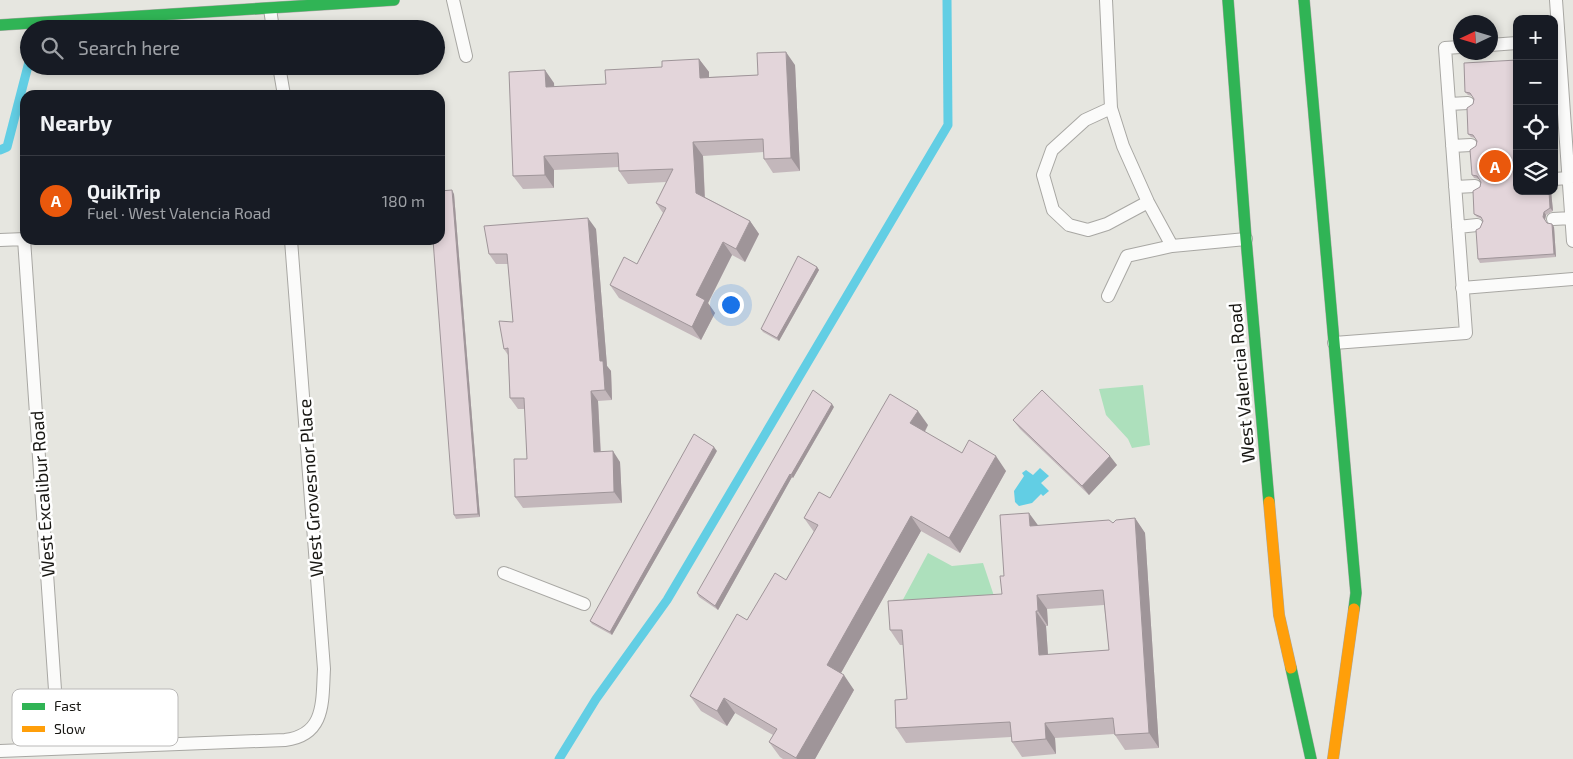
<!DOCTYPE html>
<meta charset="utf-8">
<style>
:root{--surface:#171b24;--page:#20242c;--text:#f1f3f6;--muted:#9ea1a6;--line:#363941;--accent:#ea580c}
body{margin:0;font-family:"Exo 2",sans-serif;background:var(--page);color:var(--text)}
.controls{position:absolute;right:15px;top:15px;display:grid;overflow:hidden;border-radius:10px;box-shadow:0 2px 8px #0003}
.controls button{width:45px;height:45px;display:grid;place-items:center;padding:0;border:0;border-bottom:1px solid var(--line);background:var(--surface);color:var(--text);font:25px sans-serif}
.compass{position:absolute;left:1453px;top:15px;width:45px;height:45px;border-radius:50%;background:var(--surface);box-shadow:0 2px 8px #0003;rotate:266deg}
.you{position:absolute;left:730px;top:304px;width:18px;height:18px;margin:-12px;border:4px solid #fff;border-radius:50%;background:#1a73e8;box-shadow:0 0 0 8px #1a73e833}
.badge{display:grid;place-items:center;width:32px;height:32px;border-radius:50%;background:var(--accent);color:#fff;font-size:16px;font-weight:700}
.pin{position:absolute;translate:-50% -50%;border:2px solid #fff;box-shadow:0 1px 5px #0006}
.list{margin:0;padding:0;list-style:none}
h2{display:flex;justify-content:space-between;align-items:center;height:65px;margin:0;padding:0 20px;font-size:21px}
h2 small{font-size:16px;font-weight:400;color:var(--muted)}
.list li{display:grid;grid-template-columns:32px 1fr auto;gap:15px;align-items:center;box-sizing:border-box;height:90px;padding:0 20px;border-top:1px solid var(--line)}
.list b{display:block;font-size:19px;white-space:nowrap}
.list p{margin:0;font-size:16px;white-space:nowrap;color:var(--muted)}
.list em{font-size:16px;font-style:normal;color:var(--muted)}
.icon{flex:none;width:28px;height:28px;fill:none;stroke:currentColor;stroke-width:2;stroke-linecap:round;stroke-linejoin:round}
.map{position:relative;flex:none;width:1573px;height:759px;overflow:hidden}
.search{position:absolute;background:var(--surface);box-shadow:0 2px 8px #0003;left:20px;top:20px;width:425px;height:55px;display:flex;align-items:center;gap:12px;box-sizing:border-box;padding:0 18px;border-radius:28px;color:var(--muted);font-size:19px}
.panel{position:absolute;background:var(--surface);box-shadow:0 2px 8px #0003;left:20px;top:90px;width:425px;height:155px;border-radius:15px}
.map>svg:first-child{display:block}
.green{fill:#ade0bc}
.water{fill:#62cee4}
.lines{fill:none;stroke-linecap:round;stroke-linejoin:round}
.stream{stroke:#62cee4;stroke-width:9}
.lane-casing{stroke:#a8a7a3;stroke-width:14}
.fast-casing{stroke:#a8a7a3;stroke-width:12}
.slow-casing{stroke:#a8a7a3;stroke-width:12}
.lane{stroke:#fbfbfa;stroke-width:12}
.fast{stroke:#30b455;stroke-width:11}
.slow{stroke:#ff9f0a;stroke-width:11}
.wall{fill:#c3b7bb;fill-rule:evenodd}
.shaded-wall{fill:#9f9599}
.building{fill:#e3d5da;stroke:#9f9599;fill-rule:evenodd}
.labels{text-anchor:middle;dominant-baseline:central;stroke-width:5;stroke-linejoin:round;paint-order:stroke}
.street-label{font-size:18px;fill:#181713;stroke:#fff}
.key{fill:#fff;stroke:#bab9b8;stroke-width:1}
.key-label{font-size:14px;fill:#181713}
</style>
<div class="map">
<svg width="1573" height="759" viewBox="0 0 1573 759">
<rect width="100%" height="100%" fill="#e6e6e0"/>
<path class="green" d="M 1143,385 L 1150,445 L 1132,448 L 1128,439 L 1106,415 L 1099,389 Z
M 928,553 L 952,566 L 983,563 L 996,602 L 899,607 Z"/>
<path class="water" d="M 1040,468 L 1049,476 L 1041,483 L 1049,491 L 1043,496 L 1041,494 L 1032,503 L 1019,506 L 1015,502 L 1014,491 L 1024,476 L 1022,473 L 1026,470 L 1033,475 Z"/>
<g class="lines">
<path class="stream" d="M 0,150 L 7,147 L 29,62
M 559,759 L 596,699 L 667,600 L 948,125 L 947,0"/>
<defs>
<path id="lane" d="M 453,0 L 466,56
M 1106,0 L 1111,108 L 1123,146 L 1148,202 L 1172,246
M 1556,0 L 1573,241
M 270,9 L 273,29
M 1490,45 L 1517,43
M 279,66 L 284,95
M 1449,104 L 1468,103
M 1111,108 L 1085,120 L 1052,150 L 1043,175 L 1053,210 L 1069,225 L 1088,230 L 1107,224 L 1148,202
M 1452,146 L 1471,145
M 1554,179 L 1569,178
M 1455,187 L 1475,186
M 1553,219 L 1572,218
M 1458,227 L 1477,225
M 24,239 L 59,748
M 0,240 L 25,239
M 1462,288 L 1573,279
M 1108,296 L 1127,256 L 1172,246 L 1246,239
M 1334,343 L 1466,333 L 1445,48 L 1460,47
M 504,573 L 584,604
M 0,751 L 285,740 C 326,735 322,701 324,669 L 291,240"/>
<path id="fast" d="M 1228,0 L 1246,239 L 1269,502
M 1304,0 L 1356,593 L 1354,609
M 0,25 L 394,0
M 1291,668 L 1311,759"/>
<path id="slow" d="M 1269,502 L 1279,615 L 1291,668
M 1333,759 L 1354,609"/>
</defs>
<use href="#lane" class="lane-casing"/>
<use href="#fast" class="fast-casing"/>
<use href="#slow" class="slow-casing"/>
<use href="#lane" class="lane"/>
<use href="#fast" class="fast"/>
<use href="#slow" class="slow"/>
</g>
<path class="wall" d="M 699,59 L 709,72 L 709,77 L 758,75 L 795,65 L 800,171 L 773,173 L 764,159 L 764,152 L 703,156 L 705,197 L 750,221 L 759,234 L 745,262 L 732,255 L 708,303 L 715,313 L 701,340 L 619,298 L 610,285 L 637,264 L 663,213 L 656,203 L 666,182 L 628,184 L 619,171 L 619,167 L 554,170 L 554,188 L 523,189 L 513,176 L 554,83 L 554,87 L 606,84 L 662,67 Z
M 1464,63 L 1517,191 L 1551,191 L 1553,211 L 1546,215 L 1545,220 L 1547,223 L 1554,227 L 1556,257 L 1480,263 L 1478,259 L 1480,228 L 1483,221 L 1482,219 L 1477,217 L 1474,214 L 1481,182 L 1479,179 L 1474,178 L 1472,175 L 1477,141 L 1475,138 L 1471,137 L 1468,134 L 1474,99 L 1472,96 L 1468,95 L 1465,92 Z
M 454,194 L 480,517 L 456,519 L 454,515 Z
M 596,229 L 607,366 L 611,371 L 612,400 L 598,401 L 601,452 L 620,462 L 622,503 L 523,508 L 515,497 L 527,459 L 525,409 L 518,409 L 510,398 L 508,355 L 504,349 L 513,322 L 508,264 L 496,264 L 489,254 Z
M 817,267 L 819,270 L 779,341 L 763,332 L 761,329 Z
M 834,407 L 793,478 L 792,477 L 718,610 L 699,597 L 697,593 Z
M 1013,420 L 1117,465 L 1089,495 L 1020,429 Z
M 928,425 L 925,432 L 962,453 L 1006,471 L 960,553 L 921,531 L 841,673 L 854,690 L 815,759 L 783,759 L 780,757 L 769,742 L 773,735 L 735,713 L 727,726 L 701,711 L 690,696 L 747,620 L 786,580 L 814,532 L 804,518 Z
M 717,451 L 612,635 L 592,624 L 590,621 Z
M 1135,518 L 1145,533 L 1159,748 L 1125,750 L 1115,735 L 1114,734 L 1055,738 L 1056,754 L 1022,757 L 1012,742 L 1011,737 L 906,743 L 896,728 L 907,699 L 903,645 L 900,645 L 890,630 L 1002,594 L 1038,526 L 1113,523 ZM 1104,605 L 1109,650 L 1048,655 L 1046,626 L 1048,626 L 1047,609 Z"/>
<path class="shaded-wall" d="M 786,52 L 795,65 L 800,171 L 791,158 Z
M 699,59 L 709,72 L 709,91 L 700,78 Z
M 545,70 L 554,83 L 555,100 L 546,87 Z
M 693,142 L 703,156 L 705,206 L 696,193 Z
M 544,156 L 554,170 L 554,188 L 545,175 Z
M 452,190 L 454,194 L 480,517 L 478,514 Z
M 1549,191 L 1551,191 L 1553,211 L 1550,208 Z
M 1544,212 L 1546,215 L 1545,220 L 1543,217 Z
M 588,218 L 596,229 L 607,366 L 611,371 L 612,400 L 605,390 L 600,361 Z
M 750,221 L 759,234 L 745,262 L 736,249 Z
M 1552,224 L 1554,227 L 1556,257 L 1554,254 Z
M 723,242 L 732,255 L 708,303 L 715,313 L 701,340 L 692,327 L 696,295 Z
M 817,267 L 819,270 L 779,341 L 777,338 Z
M 591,391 L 598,401 L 601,463 L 594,452 Z
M 832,404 L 834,407 L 793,478 L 791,475 Z
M 918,411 L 928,425 L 921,438 L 910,423 Z
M 714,447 L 717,451 L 612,635 L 610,632 Z
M 613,451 L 620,462 L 622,503 L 614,492 Z
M 996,456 L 1006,471 L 960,553 L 949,538 Z
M 1110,456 L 1117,465 L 1089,495 L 1082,486 Z
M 790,474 L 792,477 L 718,610 L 715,606 Z
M 1029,513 L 1040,528 L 1030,526 Z
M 911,516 L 921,531 L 837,680 L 827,665 Z
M 1135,518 L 1145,533 L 1159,748 L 1149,733 Z
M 1037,595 L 1047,609 L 1048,626 L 1038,611 Z
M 1036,611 L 1046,626 L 1049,670 L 1039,655 Z
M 844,675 L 854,690 L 815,759 L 797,759 L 796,758 Z
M 724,698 L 735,713 L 727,726 L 717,711 Z
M 1045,723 L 1055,738 L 1056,754 L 1046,739 Z"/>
<path class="building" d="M 786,52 L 791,158 L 764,159 L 763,139 L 693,142 L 696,193 L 750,221 L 736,249 L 723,242 L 696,295 L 705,300 L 692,327 L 610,285 L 624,257 L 637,264 L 666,208 L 656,203 L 673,169 L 619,171 L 618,153 L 544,156 L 545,175 L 513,176 L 509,72 L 545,70 L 546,87 L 606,84 L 605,70 L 662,67 L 662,61 L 699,59 L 700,78 L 758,75 L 757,53 Z
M 1517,60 L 1517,191 L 1549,191 L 1550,208 L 1544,212 L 1543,217 L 1547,223 L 1552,224 L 1554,254 L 1478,259 L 1476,230 L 1480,228 L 1483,221 L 1481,217 L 1474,214 L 1473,191 L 1480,187 L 1481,182 L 1477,176 L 1472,175 L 1470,150 L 1476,146 L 1477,141 L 1473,135 L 1468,134 L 1467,108 L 1473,104 L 1474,99 L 1470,93 L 1465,92 L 1464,63 Z
M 452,190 L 478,514 L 454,515 L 433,240 L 440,240 L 440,191 Z
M 588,218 L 600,361 L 603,361 L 605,390 L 591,391 L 594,452 L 613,451 L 614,492 L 515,497 L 514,459 L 527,459 L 524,398 L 510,398 L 508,348 L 504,349 L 499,321 L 513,322 L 507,254 L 489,254 L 484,226 Z
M 798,256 L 817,267 L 777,338 L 761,329 Z
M 813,390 L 832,404 L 791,475 L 790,474 L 715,606 L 697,593 Z
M 1042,390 L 1110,456 L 1082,486 L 1013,420 Z
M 890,394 L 918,411 L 910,423 L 962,453 L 969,440 L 996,456 L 949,538 L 911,516 L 827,665 L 844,675 L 796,758 L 769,742 L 777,729 L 724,698 L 717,711 L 690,696 L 737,614 L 747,620 L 775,573 L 786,580 L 818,525 L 804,518 L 819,492 L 830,498 Z
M 694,434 L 714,447 L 610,632 L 590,621 Z
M 1029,513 L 1030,526 L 1109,520 L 1113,523 L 1116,520 L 1135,518 L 1149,733 L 1115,735 L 1113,718 L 1045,723 L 1046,739 L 1012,742 L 1010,722 L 896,728 L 895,700 L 907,699 L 902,630 L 890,630 L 888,601 L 1002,594 L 1000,576 L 1004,576 L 1000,515 ZM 1103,590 L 1109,650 L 1039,655 L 1036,611 L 1038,611 L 1037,595 Z"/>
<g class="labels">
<g class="street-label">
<text transform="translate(1241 383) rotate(-95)">West Valencia Road</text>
<text transform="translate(310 488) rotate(-94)">West Grovesnor Place</text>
<text transform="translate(42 494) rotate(-94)">West Excalibur Road</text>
</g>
</g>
<rect x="12" y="689" width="166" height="57" rx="8" class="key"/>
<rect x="22" y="703" width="23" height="7" fill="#30b455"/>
<rect x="22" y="726" width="23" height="6" fill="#ff9f0a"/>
<g class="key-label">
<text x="54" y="711">Fast</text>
<text x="54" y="734">Slow</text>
</g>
</svg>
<div class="controls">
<button>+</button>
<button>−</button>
<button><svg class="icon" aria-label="locate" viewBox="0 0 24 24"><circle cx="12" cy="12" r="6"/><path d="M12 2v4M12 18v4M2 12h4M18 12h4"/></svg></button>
<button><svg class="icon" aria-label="layers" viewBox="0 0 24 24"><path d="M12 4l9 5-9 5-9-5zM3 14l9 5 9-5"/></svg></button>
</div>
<svg class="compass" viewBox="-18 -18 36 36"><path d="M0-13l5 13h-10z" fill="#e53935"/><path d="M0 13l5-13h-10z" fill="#9ea1a6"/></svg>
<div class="you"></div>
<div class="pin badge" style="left:1495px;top:166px">A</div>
<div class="search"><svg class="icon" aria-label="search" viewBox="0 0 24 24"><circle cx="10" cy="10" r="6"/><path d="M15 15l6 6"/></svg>Search here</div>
<section class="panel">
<h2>Nearby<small></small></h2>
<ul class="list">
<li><span class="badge">A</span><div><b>QuikTrip</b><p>Fuel · West Valencia Road</p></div><em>180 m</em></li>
</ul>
</section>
</div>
